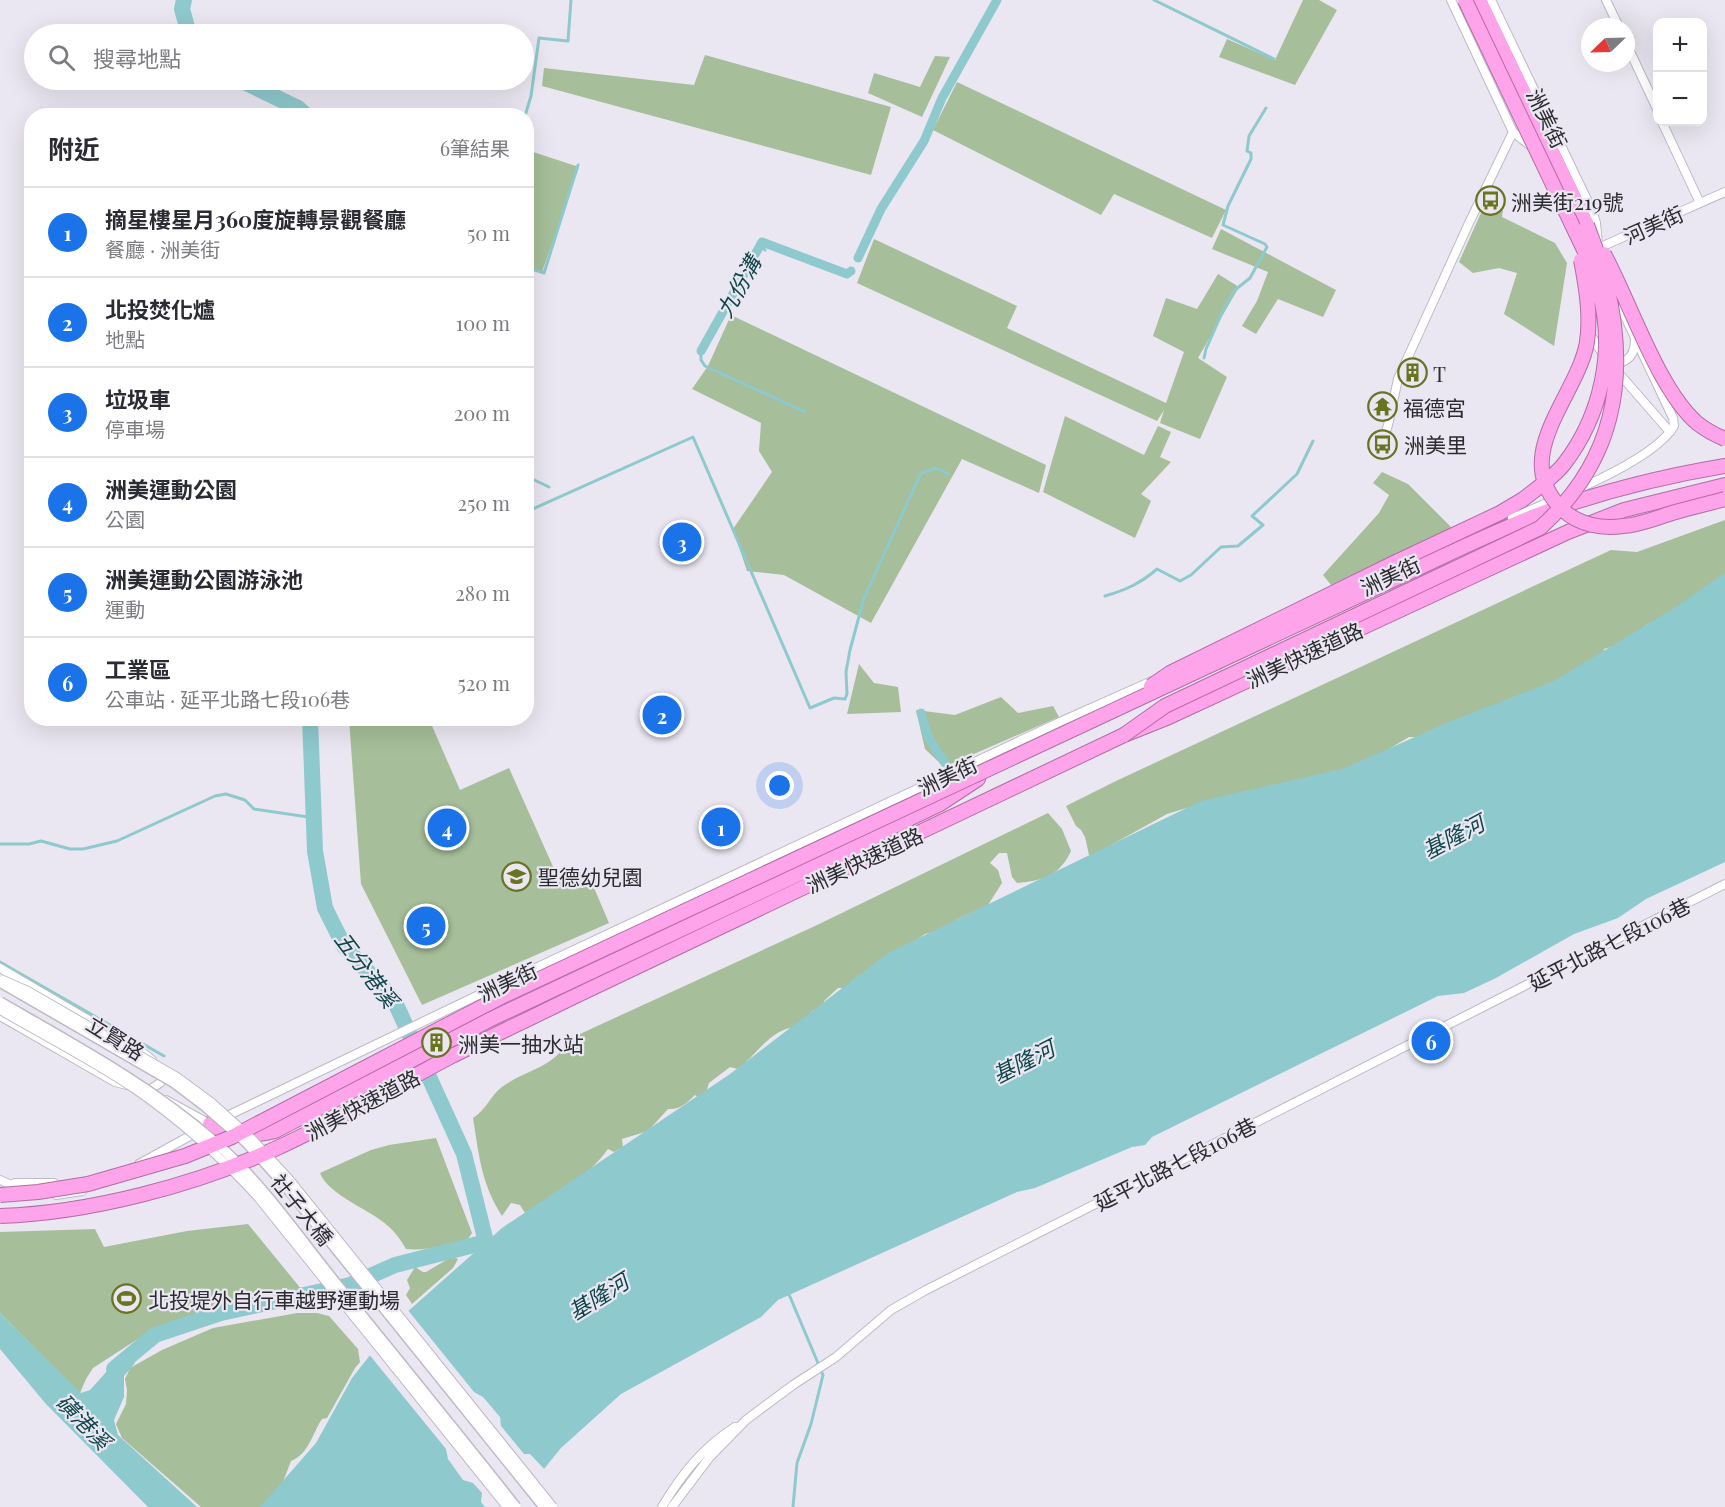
<!DOCTYPE html>
<html lang="zh-TW">
<meta charset="utf-8">
<style>
:root{--surface:#fff;--page:#f2f2f3;--text:#2b2b33;--muted:#7c7c81;--line:#e1e1e2;--accent:#1a73e8}
body{margin:0;font-family:"Playfair Display","Noto Sans TC",serif;background:var(--page);color:var(--text)}
.controls{position:absolute;right:18px;top:18px;display:grid;overflow:hidden;border-radius:12px;box-shadow:0 6px 24px #0002}
.controls button{width:54px;height:54px;display:grid;place-items:center;padding:0;border:0;border-bottom:2px solid var(--line);background:var(--surface);color:var(--text);font:30px sans-serif}
.compass{position:absolute;left:1581px;top:18px;width:54px;height:54px;border-radius:50%;background:var(--surface);box-shadow:0 6px 24px #0002;rotate:247deg}
.you{position:absolute;left:780px;top:786px;width:21px;height:21px;margin:-15px;border:4px solid #fff;border-radius:50%;background:#1a73e8;box-shadow:0 0 0 9px #1a73e833}
.badge{display:grid;place-items:center;width:39px;height:39px;border-radius:50%;background:var(--accent);color:#fff;font-size:20px;font-weight:700}
.pin{position:absolute;translate:-50% -50%;border:3px solid #fff;box-shadow:0 2px 6px #0006}
.list{margin:0;padding:0;list-style:none}
h2{display:flex;justify-content:space-between;align-items:center;height:78px;margin:0;padding:0 24px;font-size:26px}
h2 small{font-size:20px;font-weight:400;color:var(--muted)}
.list li{display:grid;grid-template-columns:39px 1fr auto;gap:18px;align-items:center;box-sizing:border-box;height:90px;padding:0 24px;border-top:2px solid var(--line)}
.list b{display:block;font-size:22px;white-space:nowrap}
.list p{margin:0;font-size:20px;white-space:nowrap;color:var(--muted)}
.list em{font-size:20px;font-style:normal;color:var(--muted)}
.icon{flex:none;width:33px;height:33px;fill:none;stroke:currentColor;stroke-width:2;stroke-linecap:round;stroke-linejoin:round}
.map{position:relative;flex:none;width:1725px;height:1507px;overflow:hidden}
.search{position:absolute;background:var(--surface);box-shadow:0 6px 24px #0002;left:24px;top:24px;width:510px;height:66px;display:flex;align-items:center;gap:15px;box-sizing:border-box;padding:0 21px;border-radius:33px;color:var(--muted);font-size:22px}
.panel{position:absolute;background:var(--surface);box-shadow:0 6px 24px #0002;left:24px;top:108px;width:510px;height:618px;border-radius:24px}
.map>svg:first-child{display:block}
.green{fill:#a6be99}
.water{fill:#8ec9ce}
.pier{fill:#eae7f2}
.lines{fill:none;stroke-linecap:round;stroke-linejoin:round}
.stream{stroke:#8ec9ce;stroke-width:3}
.canal{stroke:#8ec9ce;stroke-width:9}
.river{stroke:#8ec9ce;stroke-width:16}
.minor-casing{stroke:#bdbac5;stroke-width:10}
.trunk-casing{stroke:#b46ba5;stroke-width:16}
.minor{stroke:#fff;stroke-width:8}
.trunk{stroke:#fea4ea;stroke-width:14}
.minor-bridge-casing{stroke:#bdbac5;stroke-width:10;stroke-linecap:butt}
.tertiary-bridge-casing{stroke:#bdbac5;stroke-width:12;stroke-linecap:butt}
.trunk-bridge-casing{stroke:#b46ba5;stroke-width:16;stroke-linecap:butt}
.minor-bridge{stroke:#fff;stroke-width:8}
.tertiary-bridge{stroke:#fff;stroke-width:9}
.trunk-bridge{stroke:#fea4ea;stroke-width:14}
.labels{text-anchor:middle;dominant-baseline:central;stroke-width:4.5;stroke-linejoin:round;paint-order:stroke}
.street-label{font-size:21px;fill:#2c2b2f;stroke:#eae7f2}
.poi-label{font-size:21px;fill:#2c2b2f;stroke:#eae7f2;text-anchor:start}
.water-label{font-size:22px;font-style:italic;fill:#10464a;stroke:#eae7f2}
</style>
<div class="map">
<svg width="1725" height="1507" viewBox="0 0 1725 1507">
<rect width="100%" height="100%" fill="#eae7f2"/>
<path class="green" d="M 1303,0 L 1319,0 L 1337,10 L 1295,85 L 1219,57 L 1227,39 L 1275,60 Z
M 705,55 L 891,107 L 871,175 L 542,86 L 544,68 L 694,85 Z
M 935,56 L 950,57 L 922,117 L 868,93 L 874,73 L 920,87 Z
M 957,82 L 1226,210 L 1212,238 L 1114,194 L 1101,215 L 933,130 Z
M 527,150 L 579,167 L 542,272 L 527,266 Z
M 1489,195 L 1504,201 L 1502,217 L 1555,243 L 1567,263 L 1554,346 L 1504,314 L 1517,273 L 1499,268 L 1473,273 L 1459,262 Z
M 1221,229 L 1336,290 L 1323,317 L 1278,299 L 1256,334 L 1242,326 L 1257,301 L 1268,272 L 1212,249 Z
M 874,239 L 1017,306 L 1007,328 L 1166,403 L 1184,352 L 1153,336 L 1166,298 L 1197,309 L 1218,274 L 1239,287 L 1198,358 L 1227,377 L 1200,439 L 1160,423 L 1164,410 L 1157,421 L 857,283 Z
M 731,315 L 1046,465 L 1039,493 L 962,459 L 871,623 L 784,575 L 747,571 L 733,529 L 772,472 L 759,451 L 761,423 L 692,389 L 708,366 Z
M 1065,416 L 1144,455 L 1158,426 L 1171,432 L 1160,457 L 1171,462 L 1141,494 L 1151,501 L 1135,538 L 1043,492 Z
M 1382,472 L 1408,484 L 1452,528 L 1331,585 L 1323,575 L 1379,513 L 1389,495 L 1373,483 Z
M 1725,520 L 1725,599 L 1646,625 L 1629,642 L 1604,649 L 1603,662 L 1425,737 L 1409,737 L 1362,765 L 1203,803 L 1167,814 L 1093,855 L 1089,855 L 1085,837 L 1081,830 L 1076,826 L 1066,806 L 1116,781 L 1611,550 L 1637,552 Z
M 859,664 L 874,683 L 898,687 L 901,712 L 847,714 Z
M 1001,697 L 1018,713 L 1053,706 L 1059,717 L 944,767 L 925,749 L 916,710 L 955,715 Z
M 349,719 L 429,719 L 460,790 L 509,768 L 555,871 L 566,867 L 589,876 L 609,923 L 422,1005 L 361,884 Z
M 1048,813 L 1062,829 L 1071,851 C 1060,875 1043,881 1017,883 L 1012,877 L 1007,853 L 999,853 L 990,863 L 998,870 L 1002,883 L 988,905 L 956,920 L 950,929 L 925,934 L 845,988 L 838,988 L 824,1001 L 824,1009 L 820,1012 L 813,1010 L 798,1027 C 772,1027 757,1054 738,1069 L 730,1067 L 709,1083 L 705,1096 L 700,1099 L 695,1095 C 687,1103 680,1110 668,1109 L 648,1131 L 622,1139 L 623,1147 L 614,1152 L 608,1149 C 586,1179 556,1195 525,1213 L 520,1205 L 511,1203 L 502,1216 C 481,1183 479,1155 473,1118 C 486,1110 490,1096 502,1087 C 526,1069 554,1069 569,1039 L 815,926 Z
M 436,1138 L 472,1233 L 468,1239 C 447,1245 428,1251 406,1249 C 401,1240 395,1232 388,1226 C 371,1210 328,1195 320,1173 L 371,1150 L 389,1145 Z
M 248,1224 L 302,1290 L 206,1309 L 141,1337 L 93,1368 L 86,1379 L 80,1393 L 0,1313 L 0,1232 L 95,1229 L 104,1247 L 187,1231 Z
M 455,1258 L 458,1259 L 453,1268 L 412,1304 L 406,1295 L 410,1288 L 407,1280 L 415,1267 L 423,1272 L 426,1272 L 448,1259 Z
M 297,1313 L 317,1313 L 329,1316 L 358,1349 L 360,1362 L 355,1368 L 327,1418 L 322,1419 C 312,1434 309,1454 291,1461 L 276,1500 L 271,1507 L 201,1507 L 122,1438 L 116,1424 L 126,1404 L 127,1390 L 125,1379 L 130,1368 L 162,1350 L 213,1328 Z"/>
<path class="water" d="M 1725,573 L 1725,862 L 1646,899 L 1618,918 L 1574,934 L 1496,978 L 1464,993 L 1438,996 L 1152,1137 L 1145,1145 L 1132,1147 L 1035,1188 L 1017,1192 L 778,1300 L 761,1317 L 621,1394 L 561,1448 L 513,1507 L 260,1507 L 316,1443 L 352,1378 L 397,1321 L 502,1228 L 730,1074 L 888,953 L 1201,801 L 1345,768 L 1451,721 L 1554,681 L 1674,608 Z
M 0,1313 L 81,1393 L 90,1390 L 126,1350 L 135,1363 L 124,1376 L 124,1397 L 114,1420 L 118,1435 L 197,1507 L 148,1507 L 46,1404 L 0,1349 Z"/>
<path class="pier" d="M 407,1309 L 474,1392 L 483,1397 L 500,1417 L 501,1426 L 524,1454 L 530,1454 L 546,1471 L 517,1507 L 485,1507 L 481,1502 L 482,1493 L 473,1483 L 463,1480 L 448,1459 L 446,1449 L 368,1353 L 395,1319 Z"/>
<g class="lines">
<path class="stream" d="M 1154,0 L 1274,59
M 525,116 L 531,96 L 539,38 L 568,41 L 571,0
M 758,243 L 765,250
M 526,267 L 544,273 L 578,165
M 701,351 L 701,360 L 705,366 L 805,412
M 1204,358 L 1206,349 L 1225,306 L 1235,290 L 1250,278 L 1267,247 L 1265,244 L 1223,225 L 1228,206 L 1251,159 L 1251,153 L 1247,151 L 1249,136 L 1266,108
M 526,476 L 549,487
M 526,512 L 693,437 L 810,708 L 834,698 L 845,699 L 847,694 L 846,672 L 850,650 L 864,598 L 921,473 L 936,468 L 948,474
M 1105,596 C 1126,590 1141,583 1157,569 L 1180,581 L 1191,575 L 1221,547 L 1238,546 L 1263,525 L 1252,516 L 1297,474 L 1313,441
M 0,844 L 29,844 L 41,841 L 70,849 L 83,849 L 117,841 L 215,796 L 226,794 L 245,800 L 254,809 L 315,818
M 0,962 L 164,1056
M 788,1292 L 823,1375 L 811,1424 L 797,1463 L 793,1507"/>
<path class="canal" d="M 858,258 L 881,209 L 924,141 L 942,98 L 997,0
M 701,351 L 762,242 L 847,274 L 851,271
M 921,713 L 928,737 L 945,763"/>
<path class="river" d="M 184,0 L 182,9 L 189,34
M 240,80 L 298,108 L 307,116
M 310,718 L 315,851 L 325,908 L 344,946 L 394,1000 L 464,1154 L 486,1242 L 497,1260
M 114,1369 L 155,1335 L 221,1313 L 350,1285 L 395,1265 L 486,1242"/>
<defs>
<path id="minor" d="M 1451,0 L 1513,132 L 1532,147
M 1491,0 L 1592,210 L 1596,223 L 1598,244
M 1606,0 L 1619,27
M 1626,43 L 1658,111
M 1662,122 L 1700,203
M 1594,250 L 1725,192
M 1590,334 L 1604,356
M 1615,363 C 1630,362 1635,353 1635,339
M 1616,370 L 1670,432
M 1379,452 L 1388,425 L 1398,379 L 1469,223 L 1513,132
M 1578,489 C 1605,477 1659,451 1674,426 L 1673,418 L 1612,289
M 1512,518 L 1556,499
M 0,968 L 140,1050 L 152,1060
M 0,1016 L 115,1082 L 127,1085
M 149,1090 L 160,1083 L 165,1071
M 166,1100 L 210,1124
M 223,1118 L 491,989 L 1064,720 L 1152,681
M 139,1164 L 197,1132
M 0,1180 L 23,1190
M 15,1183 L 54,1183
M 56,1195 L 82,1191
M 662,1507 C 681,1475 703,1447 735,1427
M 672,1507 L 709,1458 L 746,1420 L 793,1385 L 836,1357 L 891,1310 L 926,1290 L 1725,884"/>
<path id="trunk" d="M 1479,0 L 1587,225
M 1398,561 L 1500,513 L 1522,500
M 1401,576 C 1449,554 1498,529 1548,511 C 1605,491 1665,476 1725,466
M 565,1001 L 1124,735 L 1169,717 L 1568,532 L 1624,510 L 1725,485
M 210,1124 C 232,1136 252,1137 275,1131 L 489,1020 L 858,846 L 888,829 L 940,804 L 978,779"/>
</defs>
<use href="#minor" class="minor-casing"/>
<use href="#trunk" class="trunk-casing"/>
<use href="#minor" class="minor"/>
<use href="#trunk" class="trunk"/>
<defs>
<path id="minor-bridge" d="M 3,980 L 28,991 L 177,1077 L 211,1102 L 251,1138 L 289,1179 L 553,1507
M 0,1010 C 45,1036 92,1060 135,1089 C 180,1120 220,1156 257,1196 L 507,1507"/>
<path id="tertiary-bridge" d="M 0,982 L 173,1082 L 206,1107 L 246,1142 L 283,1183 L 544,1507
M 0,1002 C 75,1045 151,1086 216,1143 C 260,1181 295,1232 331,1277 C 393,1354 455,1430 516,1507"/>
<path id="trunk-bridge" d="M 1465,0 L 1585,252 C 1590,265 1596,278 1599,291 C 1616,350 1601,416 1564,464 C 1553,478 1536,489 1522,500
M 1604,254 C 1630,302 1658,389 1697,423 C 1706,430 1715,435 1725,439
M 1581,260 C 1586,286 1591,315 1587,342 C 1578,396 1507,457 1563,510 C 1579,525 1602,529 1623,526 C 1640,525 1656,518 1672,513 C 1689,508 1707,504 1725,499
M 1151,686 L 1170,673 L 1398,561
M 1124,735 L 1165,706 L 1540,528 C 1614,462 1629,380 1607,286 C 1603,265 1594,245 1587,225
M 0,1195 L 38,1192 L 88,1184 L 185,1156 L 232,1137 L 501,997 L 1401,576
M 0,1216 C 90,1213 195,1185 277,1148 C 336,1121 393,1087 450,1057 C 488,1038 527,1020 565,1001"/>
</defs>
<use href="#minor-bridge" class="minor-bridge-casing"/>
<use href="#tertiary-bridge" class="tertiary-bridge-casing"/>
<use href="#trunk-bridge" class="trunk-bridge-casing"/>
<use href="#minor-bridge" class="minor-bridge"/>
<use href="#tertiary-bridge" class="tertiary-bridge"/>
<use href="#trunk-bridge" class="trunk-bridge"/>
</g>
<defs>
<symbol id="bus-ring" viewBox="-11 -11 22 22"><circle r="9.5" fill="#eae7f2" stroke="#68741f" stroke-width="1.5"/><path d="M-5-6H5V4H4V6H2V4H-2V6H-4V4H-5ZM-3.5-4V0h7V-4ZM-3.5 1.2v1.5H-2V1.2ZM2 1.2v1.5H3.5V1.2Z" fill="#68741f"/></symbol>
<symbol id="building-ring" viewBox="-11 -11 22 22"><circle r="9.5" fill="#eae7f2" stroke="#68741f" stroke-width="1.5"/><path d="M-4-6H4V6H1V3H-1V6H-4ZM-2.5-4.3h1.7v1.8h-1.7ZM.8-4.3h1.7v1.8H.8ZM-2.5-1h1.7V.8h-1.7ZM.8-1h1.7V.8H.8Z" fill="#68741f"/></symbol>
<symbol id="temple-ring" viewBox="-11 -11 22 22"><circle r="9.5" fill="#eae7f2" stroke="#68741f" stroke-width="1.5"/><path d="M0-6L5-2H3V0L6.5 2.5H4V6H1.5V3h-3V6H-4V2.5H-6.5L-3 0V-2H-5Z" fill="#68741f"/></symbol>
<symbol id="school-ring" viewBox="-11 -11 22 22"><circle r="9.5" fill="#eae7f2" stroke="#68741f" stroke-width="1.5"/><path d="M0-5L7-2L0 1L-7-2ZM-4 1L0 2.5L4 1V4Q0 6-4 4Z" fill="#68741f"/></symbol>
<symbol id="stadium-ring" viewBox="-11 -11 22 22"><circle r="9.5" fill="#eae7f2" stroke="#68741f" stroke-width="1.5"/><path d="M0-5a6.5 5 0 1 0 0 10a6.5 5 0 1 0 0-10ZM-3.5-1.8h7v3.6h-7Z" fill="#68741f"/></symbol>
</defs>
<g fill-rule="evenodd">
<use href="#bus-ring" x="1474" y="184" width="33" height="33"/>
<use href="#building-ring" x="1396" y="356" width="33" height="33"/>
<use href="#temple-ring" x="1366" y="390" width="33" height="33"/>
<use href="#bus-ring" x="1366" y="428" width="33" height="33"/>
<use href="#school-ring" x="500" y="860" width="33" height="33"/>
<use href="#building-ring" x="420" y="1026" width="33" height="33"/>
<use href="#stadium-ring" x="110" y="1282" width="33" height="33"/>
</g>
<g class="labels">
<g class="street-label">
<text transform="translate(1548 118) rotate(64)">洲美街</text>
<text transform="translate(1653 224) rotate(-24)">河美街</text>
<text transform="translate(1390 575) rotate(-25)">洲美街</text>
<text transform="translate(1304 654) rotate(-25)">洲美快速道路</text>
<text transform="translate(947 775) rotate(-25)">洲美街</text>
<text transform="translate(864 859) rotate(-25)">洲美快速道路</text>
<text transform="translate(1609 943) rotate(-27)">延平北路七段106巷</text>
<text transform="translate(507 981) rotate(-25)">洲美街</text>
<text transform="translate(116 1037) rotate(32)">立賢路</text>
<text transform="translate(362 1104) rotate(-28)">洲美快速道路</text>
<text transform="translate(1175 1163) rotate(-27)">延平北路七段106巷</text>
<text transform="translate(303 1209) rotate(51)">社子大橋</text>
</g>
<g class="poi-label">
<text x="1511" y="201">洲美街219號</text>
<text x="1433" y="373">T</text>
<text x="1403" y="407">福德宮</text>
<text x="1404" y="444">洲美里</text>
<text x="538" y="876">聖德幼兒園</text>
<text x="458" y="1043">洲美一抽水站</text>
<text x="148" y="1299">北投堤外自行車越野運動場</text>
</g>
<g class="water-label">
<text transform="translate(738 286) rotate(-61)">九份溝</text>
<text transform="translate(1453 836) rotate(-28)">基隆河</text>
<text transform="translate(367 969) rotate(53)">五分港溪</text>
<text transform="translate(1023 1061) rotate(-27)">基隆河</text>
<text transform="translate(598 1296) rotate(-32)">基隆河</text>
<text transform="translate(84 1421) rotate(46)">磺港溪</text>
</g>
</g>
</svg>
<div class="controls">
<button>+</button>
<button>−</button>
</div>
<svg class="compass" viewBox="-18 -18 36 36"><path d="M0-13l5 13h-10z" fill="#e53935"/><path d="M0 13l5-13h-10z" fill="#7c7c81"/></svg>
<div class="you"></div>
<div class="pin badge" style="left:721px;top:827px">1</div>
<div class="pin badge" style="left:662px;top:715px">2</div>
<div class="pin badge" style="left:682px;top:542px">3</div>
<div class="pin badge" style="left:447px;top:828px">4</div>
<div class="pin badge" style="left:426px;top:926px">5</div>
<div class="pin badge" style="left:1431px;top:1041px">6</div>
<div class="search"><svg class="icon" aria-label="search" viewBox="0 0 24 24"><circle cx="10" cy="10" r="6"/><path d="M15 15l6 6"/></svg>搜尋地點</div>
<section class="panel">
<h2>附近<small>6筆結果</small></h2>
<ul class="list">
<li><span class="badge">1</span><div><b>摘星樓星月360度旋轉景觀餐廳</b><p>餐廳 · 洲美街</p></div><em>50 m</em></li>
<li><span class="badge">2</span><div><b>北投焚化爐</b><p>地點</p></div><em>100 m</em></li>
<li><span class="badge">3</span><div><b>垃圾車</b><p>停車場</p></div><em>200 m</em></li>
<li><span class="badge">4</span><div><b>洲美運動公園</b><p>公園</p></div><em>250 m</em></li>
<li><span class="badge">5</span><div><b>洲美運動公園游泳池</b><p>運動</p></div><em>280 m</em></li>
<li><span class="badge">6</span><div><b>工業區</b><p>公車站 · 延平北路七段106巷</p></div><em>520 m</em></li>
</ul>
</section>
</div>
